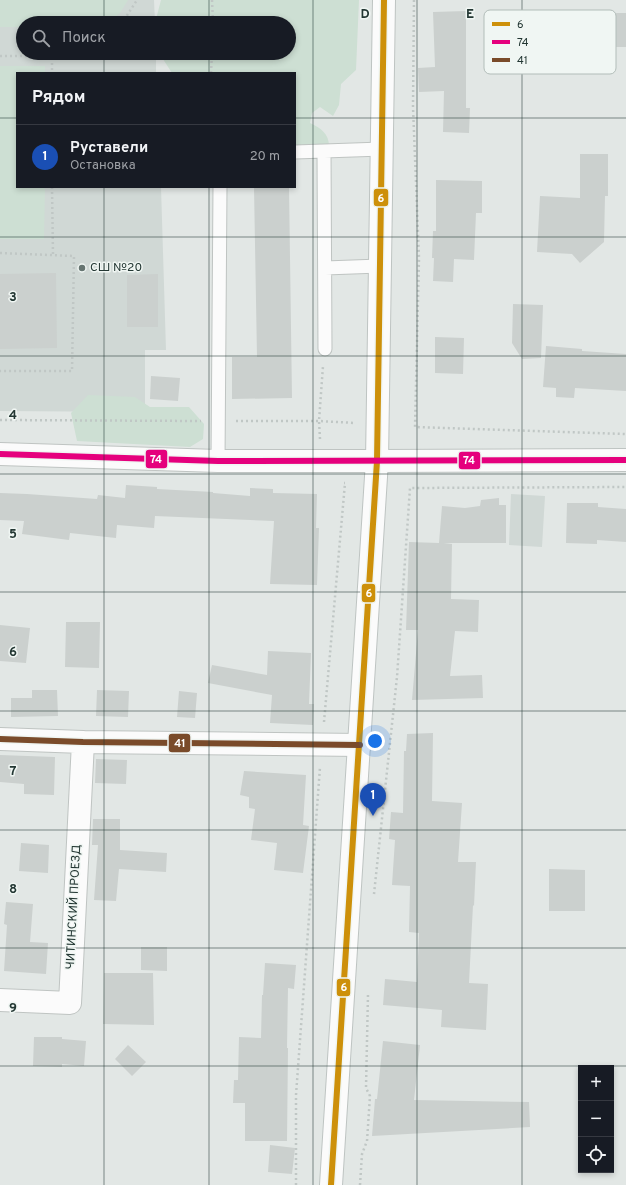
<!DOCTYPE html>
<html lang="ru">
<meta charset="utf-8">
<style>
:root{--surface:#171b24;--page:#20242c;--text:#f1f3f6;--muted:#9ea1a6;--line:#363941;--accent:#1a73e8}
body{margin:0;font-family:Overpass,sans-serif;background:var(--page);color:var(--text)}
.controls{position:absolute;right:12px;bottom:12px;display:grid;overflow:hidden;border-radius:0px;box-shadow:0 2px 6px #0003}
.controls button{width:36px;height:36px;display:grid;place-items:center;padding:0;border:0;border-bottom:1px solid var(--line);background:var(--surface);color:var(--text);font:20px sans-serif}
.you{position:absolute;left:375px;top:741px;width:14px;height:14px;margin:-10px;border:3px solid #fff;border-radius:50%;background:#1a73e8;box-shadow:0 0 0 6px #1a73e833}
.badge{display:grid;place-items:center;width:26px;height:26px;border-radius:50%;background:var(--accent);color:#fff;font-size:13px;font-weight:700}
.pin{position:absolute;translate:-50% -33px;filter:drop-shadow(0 1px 2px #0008)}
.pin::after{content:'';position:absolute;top:21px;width:14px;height:12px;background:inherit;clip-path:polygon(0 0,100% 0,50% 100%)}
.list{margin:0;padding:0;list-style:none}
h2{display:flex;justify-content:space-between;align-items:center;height:52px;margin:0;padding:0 16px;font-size:17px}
h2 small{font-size:13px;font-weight:400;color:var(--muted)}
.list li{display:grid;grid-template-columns:26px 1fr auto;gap:12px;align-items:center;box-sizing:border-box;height:64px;padding:0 16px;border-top:1px solid var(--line)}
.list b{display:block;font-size:15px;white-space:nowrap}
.list p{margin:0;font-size:13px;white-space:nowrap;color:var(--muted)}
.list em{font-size:13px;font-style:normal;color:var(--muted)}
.icon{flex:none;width:22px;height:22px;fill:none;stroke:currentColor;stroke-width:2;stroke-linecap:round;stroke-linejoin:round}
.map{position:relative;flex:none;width:626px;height:1185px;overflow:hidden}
.search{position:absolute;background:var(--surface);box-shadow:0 2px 6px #0003;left:16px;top:16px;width:280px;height:44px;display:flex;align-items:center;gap:10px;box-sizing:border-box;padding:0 14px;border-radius:22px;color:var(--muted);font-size:15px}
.panel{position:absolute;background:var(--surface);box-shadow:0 2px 6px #0003;left:16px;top:72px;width:280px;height:116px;border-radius:0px}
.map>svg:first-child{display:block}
.built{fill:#d0d8d5}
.green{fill:#cddfd3}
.building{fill:#cbd0ce}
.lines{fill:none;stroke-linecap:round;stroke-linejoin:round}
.lane-casing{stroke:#bfc4c2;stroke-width:15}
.street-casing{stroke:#bfc4c2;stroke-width:24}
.secondary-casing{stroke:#bec4c2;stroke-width:24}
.path{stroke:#c0c7c5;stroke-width:2.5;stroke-dasharray:2 3;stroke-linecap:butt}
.lane{stroke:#fbfbfb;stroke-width:13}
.street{stroke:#fbfbfb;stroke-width:22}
.secondary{stroke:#fbfbfb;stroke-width:22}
.bus-1-casing{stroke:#f0f6f3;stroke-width:9}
.bus-2-casing{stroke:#f0f6f3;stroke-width:9}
.bus-3-casing{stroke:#f0f6f3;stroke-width:9}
.bus-1{stroke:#cd900a;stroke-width:6}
.bus-2{stroke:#e5007d;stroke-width:6}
.bus-3{stroke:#7a4b2a;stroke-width:6}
.grid{fill:none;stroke:#233733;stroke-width:1;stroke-opacity:0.55}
.poi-dot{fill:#667571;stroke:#f0f6f3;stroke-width:1.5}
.labels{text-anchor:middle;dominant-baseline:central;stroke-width:3;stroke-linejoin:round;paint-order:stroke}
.poi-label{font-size:12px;fill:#233733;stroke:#f0f6f3;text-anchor:start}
.street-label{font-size:12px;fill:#233733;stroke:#f0f6f3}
.key{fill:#f0f6f3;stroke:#b2bdb9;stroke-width:1}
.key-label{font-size:11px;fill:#233733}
.grid-label{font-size:13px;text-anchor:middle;font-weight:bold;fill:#233733;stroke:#f0f6f3;stroke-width:3;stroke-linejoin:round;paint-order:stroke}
.line-badge{stroke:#f0f6f3;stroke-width:1.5}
.badge-label{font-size:11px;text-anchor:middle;font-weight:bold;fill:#fff}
</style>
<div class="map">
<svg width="626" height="1185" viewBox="0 0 626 1185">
<rect width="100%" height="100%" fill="#e2e7e5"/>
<path class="built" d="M 0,0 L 154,0 L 155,23 L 23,23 L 23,53 L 156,53 L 156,73 L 17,73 L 17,187 L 161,187 L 166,350 L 145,350 L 145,412 L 0,411 Z
M 511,494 L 545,496 L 542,547 L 509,545 Z"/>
<path class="green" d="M 0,0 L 128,0 L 120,13 L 108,23 L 23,23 L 23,27 L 0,27 Z
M 161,0 L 359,0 L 356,70 L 341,84 L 339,105 L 333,116 L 320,107 L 312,113 L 310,123 C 321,128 329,134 329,146 L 295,147 L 295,73 L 172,73 L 159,53 L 289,53 L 289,23 L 155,23 Z
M 0,66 L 45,66 L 45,73 L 17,73 L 17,187 L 45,187 L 44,239 L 0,239 Z
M 88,395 L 135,397 L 150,407 L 189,407 L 204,424 L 203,439 L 190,447 L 77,441 L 71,413 Z"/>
<path class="building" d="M 466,11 L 466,108 L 470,108 L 469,133 L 443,132 L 444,91 L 419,92 L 418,68 L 435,67 L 433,12 Z
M 602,13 L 626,13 L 626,47 L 602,47 Z
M 580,154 L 608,154 L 608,196 L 605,196 L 604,242 L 580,263 L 572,254 L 537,252 L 540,196 L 580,198 Z
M 436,180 L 482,181 L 482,213 L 476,213 L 474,260 L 454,259 L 453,282 L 433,281 L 434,258 L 432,258 L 433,231 L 436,231 Z
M 254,187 L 289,187 L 292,398 L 232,399 L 232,357 L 257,357 Z
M 56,273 L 57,348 L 0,349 L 0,274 Z
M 158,274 L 158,327 L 127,327 L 127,275 Z
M 513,304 L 543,305 L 541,358 L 522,359 L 512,343 Z
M 435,337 L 464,338 L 463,374 L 435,373 Z
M 546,346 L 582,349 L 582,351 L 626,354 L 626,391 L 575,388 L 574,398 L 556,397 L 556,388 L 543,387 Z
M 151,376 L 180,378 L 178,401 L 150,399 Z
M 126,485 L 157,487 L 157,489 L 213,492 L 213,493 L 250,496 L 250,488 L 273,489 L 273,493 L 317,494 L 316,528 L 319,528 L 317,585 L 270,584 L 274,521 L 155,516 L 154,528 L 117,525 L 116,538 L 70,533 L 69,540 L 22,534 L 24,521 L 0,520 L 0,493 L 27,494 L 97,499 L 98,495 L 125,498 Z
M 499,498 L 499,505 L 506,505 L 506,543 L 444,543 L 452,544 L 451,599 L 479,600 L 478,632 L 455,631 L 450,676 L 482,675 L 483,698 L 412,700 L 418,630 L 406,630 L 409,542 L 439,543 L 442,506 L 465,508 L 480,506 L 481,500 Z
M 567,503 L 598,503 L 598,507 L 626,509 L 626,542 L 597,540 L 597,544 L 566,543 Z
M 66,622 L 100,622 L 99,668 L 65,667 Z
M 0,625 L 30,628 L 26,663 L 0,661 Z
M 268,651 L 311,653 L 309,704 L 314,704 L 313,725 L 270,723 L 272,695 L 208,683 L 212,665 L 267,675 Z
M 32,690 L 57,690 L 58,716 L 11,717 L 11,698 L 32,698 Z
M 97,690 L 129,691 L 128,717 L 96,716 Z
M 179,691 L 197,693 L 195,718 L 177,717 Z
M 433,733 L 432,801 L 462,803 L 458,862 L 476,862 L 474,906 L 473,905 L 469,983 L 488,984 L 486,1030 L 441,1027 L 442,1010 L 383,1005 L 385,979 L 417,982 L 419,933 L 409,932 L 410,886 L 392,885 L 395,840 L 389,839 L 391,812 L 403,813 L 404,751 L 406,751 L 407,734 Z
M 0,755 L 55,757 L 54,795 L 24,794 L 24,784 L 0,782 Z
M 96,759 L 127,760 L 126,784 L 95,783 Z
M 244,771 L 306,775 L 303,825 L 309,826 L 303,873 L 274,870 L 277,843 L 251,840 L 255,809 L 249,808 L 249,797 L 240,795 Z
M 93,819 L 120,819 L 120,850 L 167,853 L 166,872 L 119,869 L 116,901 L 94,900 L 98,845 L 92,845 Z
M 21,843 L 49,845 L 48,873 L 19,871 Z
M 549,869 L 585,870 L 585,911 L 549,911 Z
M 6,902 L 33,904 L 30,942 L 48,943 L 46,974 L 4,971 L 7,925 L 4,924 Z
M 141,947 L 167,947 L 167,971 L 141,970 Z
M 265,963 L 296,965 L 294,989 L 288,988 L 287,1048 L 288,1048 L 287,1141 L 245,1141 L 245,1103 L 233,1103 L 234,1080 L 238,1080 L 239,1037 L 261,1038 L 262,995 L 263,995 Z
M 104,973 L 153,973 L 154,1025 L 103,1024 Z
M 34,1037 L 62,1037 L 62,1039 L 86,1041 L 84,1066 L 62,1064 L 62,1067 L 33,1066 Z
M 383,1041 L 420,1045 L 414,1100 L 529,1102 L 530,1127 L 372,1136 L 375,1099 L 377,1099 Z
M 128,1045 L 146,1062 L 132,1076 L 115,1059 Z
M 270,1145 L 295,1148 L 292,1174 L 268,1172 Z"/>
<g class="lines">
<defs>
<path id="lane" d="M 324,151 L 325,349
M 295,152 L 382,149
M 325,268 L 380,266
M 218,461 L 220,187"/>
<path id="street" d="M 0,454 L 218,461 L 377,461
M 0,739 L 83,742 L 360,745
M 0,1000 L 70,1003 L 83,742"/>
<path id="secondary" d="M 377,461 L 626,460
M 331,1185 L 377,461 L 384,0"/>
</defs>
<use href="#lane" class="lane-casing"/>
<use href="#street" class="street-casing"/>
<use href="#secondary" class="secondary-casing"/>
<path class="path" d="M 212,0 L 213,23
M 414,0 L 413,107 L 419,258 L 415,427 L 626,434
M 120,23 L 126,17 L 137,0
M 52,53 L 52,73
M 0,56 L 52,56
M 211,73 L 212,53
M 52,187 L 53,255
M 0,253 L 74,256 L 72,371 L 0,371
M 0,420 L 201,421
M 236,421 L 319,421 L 355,423
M 320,439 L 319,421 L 323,366
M 324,722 L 345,483 L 344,483
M 374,894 L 397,677 L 410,488 L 626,487
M 296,1185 L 296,1095 L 320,767
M 360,1185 L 362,1154 L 367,1141 L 370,1096 L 366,1088 L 368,994"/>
<use href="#lane" class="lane"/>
<use href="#street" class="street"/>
<use href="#secondary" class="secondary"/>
<defs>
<path id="bus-1" d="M 331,1185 L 377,461 L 384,0"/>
<path id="bus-2" d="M 0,454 L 218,461 L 626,460"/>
<path id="bus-3" d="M 0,739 L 83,742 L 360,745"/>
</defs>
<use href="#bus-1" class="bus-1-casing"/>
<use href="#bus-2" class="bus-2-casing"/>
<use href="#bus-3" class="bus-3-casing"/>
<use href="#bus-1" class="bus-1"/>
<use href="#bus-2" class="bus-2"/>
<use href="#bus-3" class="bus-3"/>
</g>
<path class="grid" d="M 104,0 L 104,23M 209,0 L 209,23M 313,0 L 313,1185M 417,0 L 417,1185M 522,0 L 522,1185M 104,53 L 104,73M 209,53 L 209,73M 0,118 L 17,118M 295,118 L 626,118M 104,187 L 104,1185M 209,187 L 209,1185M 0,237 L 626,237M 0,356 L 626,356M 0,474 L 626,474M 0,592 L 626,592M 0,711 L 626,711M 0,830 L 626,830M 0,948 L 626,948M 0,1066 L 626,1066"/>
<circle class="poi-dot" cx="82" cy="268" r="4"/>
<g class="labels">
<g class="poi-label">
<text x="90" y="268">СШ №20</text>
</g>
<g class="street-label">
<text transform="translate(74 907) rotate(-87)">ЧИТИНСКИЙ ПРОЕЗД</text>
</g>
</g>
<rect x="484" y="10" width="132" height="64" rx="6" class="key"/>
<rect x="492" y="22" width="18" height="4" fill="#cd900a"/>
<rect x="492" y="40" width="18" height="4" fill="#e5007d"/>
<rect x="492" y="58" width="18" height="4" fill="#7a4b2a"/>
<g class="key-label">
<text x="517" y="28">6</text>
<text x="517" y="46">74</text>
<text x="517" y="64">41</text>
</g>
<g class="grid-label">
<text x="365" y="18">D</text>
<text x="470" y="18">E</text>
<text x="13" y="301">3</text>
<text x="13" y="419">4</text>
<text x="13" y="538">5</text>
<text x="13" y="656">6</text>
<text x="13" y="775">7</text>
<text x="13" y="893">8</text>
<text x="13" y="1012">9</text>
</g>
<g class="line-badge">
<rect x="373" y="188" width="16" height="19" rx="4" fill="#cd900a"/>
<rect x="145" y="449" width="23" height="20" rx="4" fill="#e5007d"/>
<rect x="458" y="451" width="23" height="19" rx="4" fill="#e5007d"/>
<rect x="361" y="583" width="15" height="20" rx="4" fill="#cd900a"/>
<rect x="168" y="733" width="23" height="20" rx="4" fill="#7a4b2a"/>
<rect x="336" y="978" width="15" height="19" rx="4" fill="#cd900a"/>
</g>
<g class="badge-label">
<text x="381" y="202">6</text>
<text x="156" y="463">74</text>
<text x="469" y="464">74</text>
<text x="369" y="597">6</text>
<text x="180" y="747">41</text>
<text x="344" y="991">6</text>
</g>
</svg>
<div class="controls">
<button>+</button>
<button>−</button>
<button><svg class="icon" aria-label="locate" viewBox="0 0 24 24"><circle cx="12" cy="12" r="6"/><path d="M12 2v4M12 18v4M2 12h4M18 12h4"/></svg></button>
</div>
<div class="you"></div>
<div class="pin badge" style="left:373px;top:816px;background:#1a4fb4">1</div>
<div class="search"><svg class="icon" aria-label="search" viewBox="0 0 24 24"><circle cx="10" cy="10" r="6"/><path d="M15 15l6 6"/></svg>Поиск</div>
<section class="panel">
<h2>Рядом<small></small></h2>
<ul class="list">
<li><span class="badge" style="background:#1a4fb4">1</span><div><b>Руставели</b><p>Остановка</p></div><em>20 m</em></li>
</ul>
</section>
</div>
